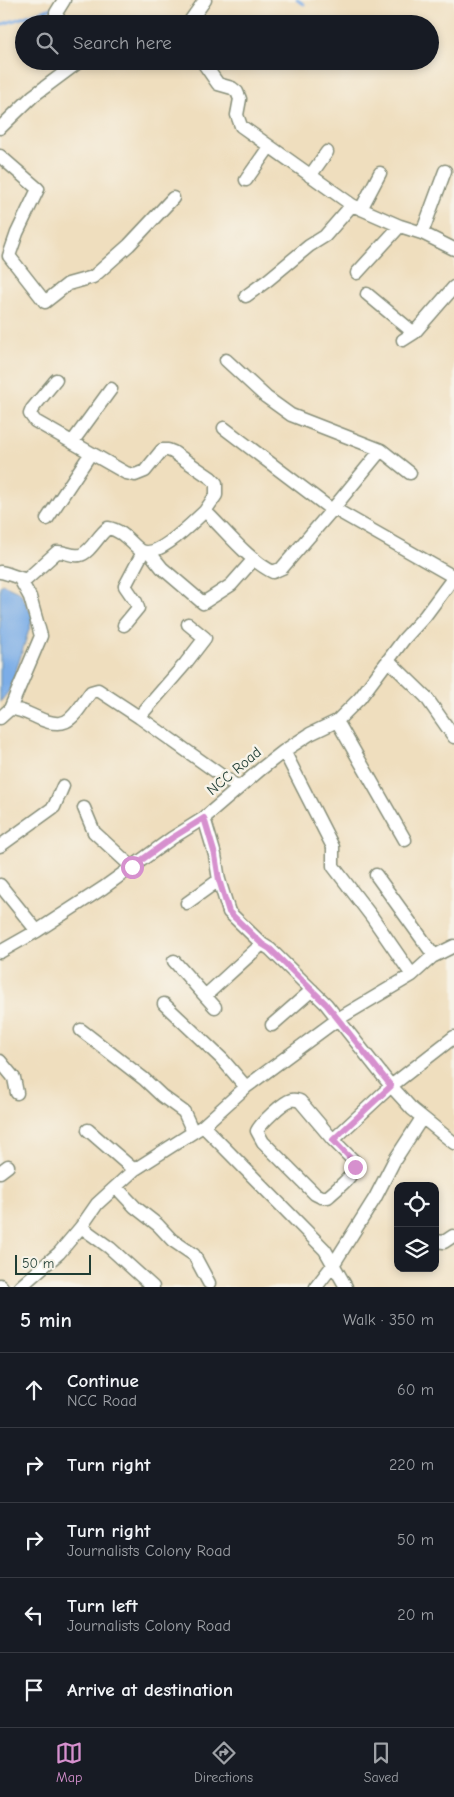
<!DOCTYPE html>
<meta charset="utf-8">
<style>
:root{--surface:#171b24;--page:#242831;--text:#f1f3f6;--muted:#9ea1a6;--line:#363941;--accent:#d690ce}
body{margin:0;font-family:"Comic Neue",sans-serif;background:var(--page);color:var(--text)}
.controls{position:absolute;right:15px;bottom:15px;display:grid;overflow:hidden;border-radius:10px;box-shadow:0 2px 8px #0003}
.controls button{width:45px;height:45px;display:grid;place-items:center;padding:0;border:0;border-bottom:1px solid var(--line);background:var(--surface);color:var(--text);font:25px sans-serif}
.scale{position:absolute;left:15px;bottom:12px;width:76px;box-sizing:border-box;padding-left:5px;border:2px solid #1f3d34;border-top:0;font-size:14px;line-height:18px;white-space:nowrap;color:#1f3d34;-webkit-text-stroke:4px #f7f3e8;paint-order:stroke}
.stop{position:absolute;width:15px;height:15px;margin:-11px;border:4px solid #d690ce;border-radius:50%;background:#fff}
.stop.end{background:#d690ce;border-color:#fff;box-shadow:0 1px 5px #0008}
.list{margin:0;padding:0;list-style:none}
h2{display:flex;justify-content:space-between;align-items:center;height:65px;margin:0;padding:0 20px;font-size:21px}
h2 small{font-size:16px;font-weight:400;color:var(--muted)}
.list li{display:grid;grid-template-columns:32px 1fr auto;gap:15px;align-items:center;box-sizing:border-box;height:75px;padding:0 20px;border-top:1px solid var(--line)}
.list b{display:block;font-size:19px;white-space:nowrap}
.list p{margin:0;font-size:16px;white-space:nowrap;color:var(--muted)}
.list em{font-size:16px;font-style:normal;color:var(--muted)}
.icon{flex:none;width:28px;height:28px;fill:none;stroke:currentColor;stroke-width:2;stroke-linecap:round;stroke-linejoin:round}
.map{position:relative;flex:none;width:454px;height:1287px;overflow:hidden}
.search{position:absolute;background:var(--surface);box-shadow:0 2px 8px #0003;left:15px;right:15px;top:15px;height:55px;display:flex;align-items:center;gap:12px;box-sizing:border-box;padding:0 18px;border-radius:28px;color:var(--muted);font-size:19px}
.sheet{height:440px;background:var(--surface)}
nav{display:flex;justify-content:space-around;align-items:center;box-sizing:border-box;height:70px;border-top:1px solid var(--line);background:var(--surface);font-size:14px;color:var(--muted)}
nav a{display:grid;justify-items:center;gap:2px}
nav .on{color:var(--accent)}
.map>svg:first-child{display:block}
.water{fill:#7bade7;stroke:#4d758e}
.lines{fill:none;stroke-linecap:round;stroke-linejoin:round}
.stream{stroke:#7bade7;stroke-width:3}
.minor-casing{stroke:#878e79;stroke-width:15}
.minor{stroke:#fff;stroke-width:12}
.route{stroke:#d690ce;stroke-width:6}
.labels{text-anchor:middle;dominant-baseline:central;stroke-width:5;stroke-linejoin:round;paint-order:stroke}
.street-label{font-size:15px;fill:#1f3d34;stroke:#f7f3e8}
</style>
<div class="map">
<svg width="454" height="1287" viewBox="0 0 454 1287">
<rect width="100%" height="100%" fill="#f7f3e8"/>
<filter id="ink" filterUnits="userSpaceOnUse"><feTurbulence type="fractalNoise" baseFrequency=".02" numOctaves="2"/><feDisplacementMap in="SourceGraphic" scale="10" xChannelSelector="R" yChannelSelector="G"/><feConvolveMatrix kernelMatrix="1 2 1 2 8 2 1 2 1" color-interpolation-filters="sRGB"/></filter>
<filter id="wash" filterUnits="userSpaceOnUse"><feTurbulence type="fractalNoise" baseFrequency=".0096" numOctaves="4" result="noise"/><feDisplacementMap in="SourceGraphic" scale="20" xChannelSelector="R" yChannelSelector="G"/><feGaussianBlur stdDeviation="1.12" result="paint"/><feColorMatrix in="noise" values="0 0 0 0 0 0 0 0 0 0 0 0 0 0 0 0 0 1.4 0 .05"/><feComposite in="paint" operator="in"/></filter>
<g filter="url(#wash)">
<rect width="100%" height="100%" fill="#efdebe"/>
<path class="water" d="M 3,584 L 20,592 L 33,617 L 10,690 L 0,702 L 0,586 Z"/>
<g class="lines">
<path class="stream" d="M 297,0 L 304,4
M 0,25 L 55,7"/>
</g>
</g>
<g filter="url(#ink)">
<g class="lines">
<defs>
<path id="minor" d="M 61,24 L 56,13 L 64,0
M 188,24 L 205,0
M 202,61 L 218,84 L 232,88 L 237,92 L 240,99 L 237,115 L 241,126 L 352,205 L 400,226 L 422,233 L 454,249
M 0,128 L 33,96 L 80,61
M 0,156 L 38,189 L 17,233 L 9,256 L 45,302 L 68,284 L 93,277 L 129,245 L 173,198
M 310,176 L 327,152
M 246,180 L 269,147
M 361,209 L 380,173
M 422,233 L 445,171
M 357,273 L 400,226
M 367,294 L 414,333
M 246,296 L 268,280 L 309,246 L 325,236 L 352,205
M 403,340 L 414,333 L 454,287
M 226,360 L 266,397 L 291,415 L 381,450 L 410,473
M 56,380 L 32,409 L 30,414 L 35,421 L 126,473 L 135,475 L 145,471 L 162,450 L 168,450 L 173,452 L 211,478 L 216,483 L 216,495 L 205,511 C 225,530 248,560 273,572 L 282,568 L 332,510 L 338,511 L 454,577
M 224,428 L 332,510 L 381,450
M 73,441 L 111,389
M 47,519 L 91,453
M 150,553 L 162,568 L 203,603 L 231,585 L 254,559
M 0,572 C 10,573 17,579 27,579 L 57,552 C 65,551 72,557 80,555 C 90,553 99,534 108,528 C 122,530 130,542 140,550 C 156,561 194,521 205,511
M 124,625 L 138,608 L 136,602 L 125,586 L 143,552
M 388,660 L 426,697 L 454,737
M 10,709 L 41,636 L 30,597 L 20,579
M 139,717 L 185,664 L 205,638 L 188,624
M 0,718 L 10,709 C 20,709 27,713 36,717 C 69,733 73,716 91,692 L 98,690 L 139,717 L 239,788
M 337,721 L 405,840
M 284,751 L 333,847 L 333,866 L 372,917 L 412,975
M 84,808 L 94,832 L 132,867
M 204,818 L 215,855 L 219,880 L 229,912 L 262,944 L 270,949 L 326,1004 L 391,1086 L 454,1037
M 0,846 L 54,807 L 63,786
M 0,885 L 37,931
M 187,903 L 219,880
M 0,952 L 37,931 L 103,888 L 172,838 L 204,818 L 261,769 L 284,751 L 310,734 L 337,721 L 360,698 L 404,639 L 425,616 L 454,577
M 432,957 L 454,946
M 174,961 L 215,1007
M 205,996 L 262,944
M 164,1004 L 222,1059 L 246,1087
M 272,1025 L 312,990
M 81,1030 L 144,1079 L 162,1096 L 184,1112 L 193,1132
M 0,1061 L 14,1078 L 17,1093
M 203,1126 L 325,1250 L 346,1287
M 88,1130 L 134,1170
M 333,1140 L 355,1162 C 356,1176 337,1188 328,1197 L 321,1197 L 315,1194 L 263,1142 L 257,1131 C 261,1123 283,1102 291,1100 C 295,1099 296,1100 300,1101 L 333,1140 L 391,1086 L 412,1109 L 454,1143
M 0,1172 L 8,1166
M 116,1187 L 135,1207 L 158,1225 L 172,1240 L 194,1255 L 209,1283
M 81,1227 L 110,1248 L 153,1287
M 435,1241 L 444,1242 L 453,1236
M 0,1285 L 2,1287
M 20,1287 L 59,1253 L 81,1227 L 97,1204 L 134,1170 L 203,1126 L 246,1087 L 338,1019 L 412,975 L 432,957 L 433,954 L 376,875
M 316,1287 L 333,1265 L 375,1198 L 394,1161 L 422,1118"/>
</defs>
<use href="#minor" class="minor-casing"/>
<use href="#minor" class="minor"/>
</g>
</g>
<g class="lines" filter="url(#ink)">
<path class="route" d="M 132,867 L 172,838 L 204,818 L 215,855 L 219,880 L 229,912 L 262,944 L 270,949 L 326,1004 L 391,1086 L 333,1140 L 354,1162 L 355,1167"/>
</g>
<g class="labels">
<g class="street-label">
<text transform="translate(234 771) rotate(-40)">NCC Road</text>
</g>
</g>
</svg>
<div class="controls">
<button><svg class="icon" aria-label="locate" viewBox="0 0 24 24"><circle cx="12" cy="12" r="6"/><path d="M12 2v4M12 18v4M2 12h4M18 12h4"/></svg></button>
<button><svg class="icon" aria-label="layers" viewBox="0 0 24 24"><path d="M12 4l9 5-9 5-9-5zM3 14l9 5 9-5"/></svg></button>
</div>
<div class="scale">50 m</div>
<div class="stop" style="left:132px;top:867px"></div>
<div class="stop end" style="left:355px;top:1167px"></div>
<div class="search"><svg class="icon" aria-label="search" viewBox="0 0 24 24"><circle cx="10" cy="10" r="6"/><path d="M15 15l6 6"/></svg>Search here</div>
</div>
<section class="sheet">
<h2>5 min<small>Walk · 350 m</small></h2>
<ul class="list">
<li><svg class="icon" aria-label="ahead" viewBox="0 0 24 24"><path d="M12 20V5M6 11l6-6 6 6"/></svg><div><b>Continue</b><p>NCC Road</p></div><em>60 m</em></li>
<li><svg class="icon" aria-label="right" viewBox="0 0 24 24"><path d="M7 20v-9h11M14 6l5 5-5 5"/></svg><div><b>Turn right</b></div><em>220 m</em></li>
<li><svg class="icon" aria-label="right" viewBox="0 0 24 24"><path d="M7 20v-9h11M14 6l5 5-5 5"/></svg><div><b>Turn right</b><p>Journalists Colony Road</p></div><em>50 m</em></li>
<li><svg class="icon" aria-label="left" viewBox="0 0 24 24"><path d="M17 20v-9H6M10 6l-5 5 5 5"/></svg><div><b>Turn left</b><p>Journalists Colony Road</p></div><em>20 m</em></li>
<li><svg class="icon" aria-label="arrive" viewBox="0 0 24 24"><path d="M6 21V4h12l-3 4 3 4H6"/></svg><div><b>Arrive at destination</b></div></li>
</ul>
</section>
<nav>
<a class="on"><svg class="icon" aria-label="map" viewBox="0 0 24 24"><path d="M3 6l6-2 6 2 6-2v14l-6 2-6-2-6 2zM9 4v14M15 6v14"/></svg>Map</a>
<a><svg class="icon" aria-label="directions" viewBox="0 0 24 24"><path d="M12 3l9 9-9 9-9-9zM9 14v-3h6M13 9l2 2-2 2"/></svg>Directions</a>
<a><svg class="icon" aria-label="saved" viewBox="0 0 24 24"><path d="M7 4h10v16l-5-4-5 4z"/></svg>Saved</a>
</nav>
